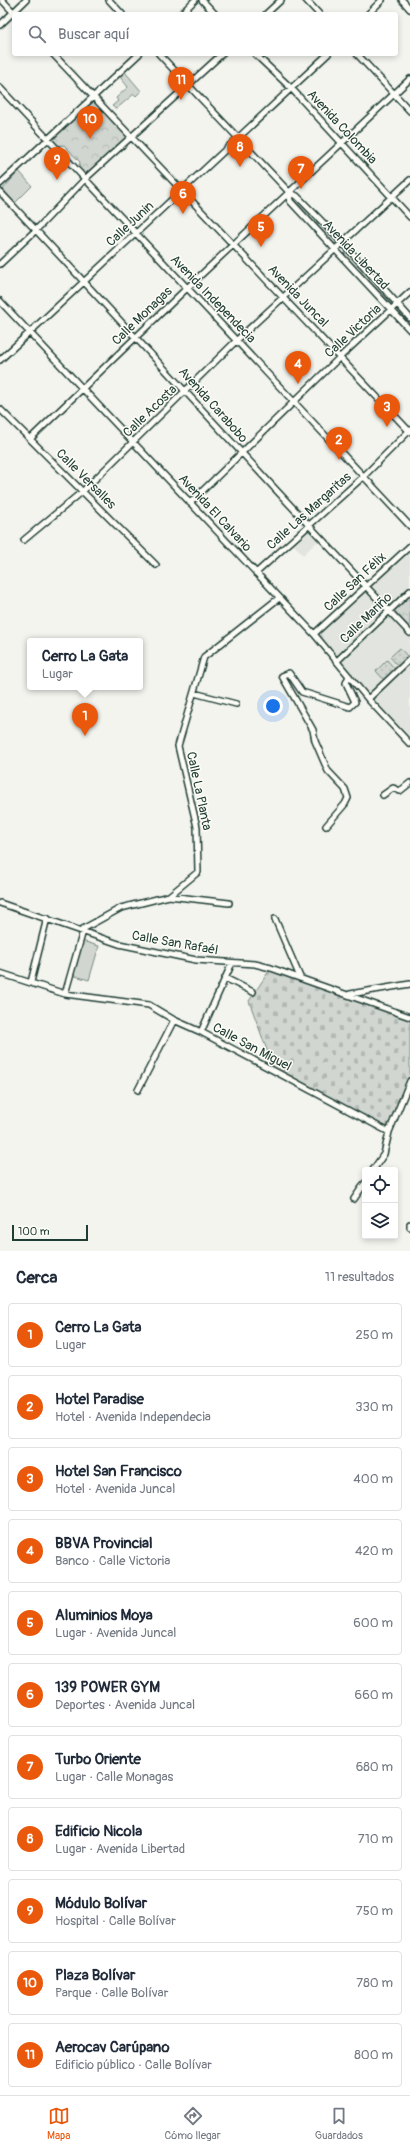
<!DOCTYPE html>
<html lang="es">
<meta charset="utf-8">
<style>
:root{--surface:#fff;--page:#f6f6f7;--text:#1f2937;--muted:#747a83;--line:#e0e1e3;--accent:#ea580c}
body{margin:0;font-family:Pangolin,sans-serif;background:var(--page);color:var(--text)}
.controls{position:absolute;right:12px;bottom:12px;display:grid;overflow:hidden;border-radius:4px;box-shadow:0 2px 6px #0003}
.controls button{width:36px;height:36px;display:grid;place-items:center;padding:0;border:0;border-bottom:1px solid var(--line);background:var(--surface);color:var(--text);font:20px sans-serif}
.scale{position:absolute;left:12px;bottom:10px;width:76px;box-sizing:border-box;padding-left:4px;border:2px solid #1f3d34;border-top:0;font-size:11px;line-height:14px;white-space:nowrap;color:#1f3d34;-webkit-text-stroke:3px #fdfcf7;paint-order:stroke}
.you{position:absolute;left:273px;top:706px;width:14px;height:14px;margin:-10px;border:3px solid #fff;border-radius:50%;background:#1a73e8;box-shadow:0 0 0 6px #1a73e833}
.badge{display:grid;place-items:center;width:26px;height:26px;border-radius:50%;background:var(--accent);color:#fff;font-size:13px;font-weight:700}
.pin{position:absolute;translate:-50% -33px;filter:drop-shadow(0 1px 2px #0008)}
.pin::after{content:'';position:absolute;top:21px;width:14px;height:12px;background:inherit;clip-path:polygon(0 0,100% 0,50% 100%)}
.popup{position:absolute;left:27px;top:638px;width:116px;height:52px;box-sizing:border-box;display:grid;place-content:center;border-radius:4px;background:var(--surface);filter:drop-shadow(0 1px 3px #0005);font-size:13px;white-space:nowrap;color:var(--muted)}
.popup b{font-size:15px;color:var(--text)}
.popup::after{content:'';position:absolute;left:50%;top:100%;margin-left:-8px;border:8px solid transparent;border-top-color:var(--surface)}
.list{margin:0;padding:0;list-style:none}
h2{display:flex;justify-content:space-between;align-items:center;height:52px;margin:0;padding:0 16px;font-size:17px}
h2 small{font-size:13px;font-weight:400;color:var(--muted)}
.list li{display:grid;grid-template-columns:26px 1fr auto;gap:12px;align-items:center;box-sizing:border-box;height:64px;margin:0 8px 8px;padding:0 8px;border:1px solid var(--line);border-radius:4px}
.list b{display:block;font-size:15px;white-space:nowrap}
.list p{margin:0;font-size:13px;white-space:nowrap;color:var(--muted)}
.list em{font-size:13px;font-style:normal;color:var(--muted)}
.icon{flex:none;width:22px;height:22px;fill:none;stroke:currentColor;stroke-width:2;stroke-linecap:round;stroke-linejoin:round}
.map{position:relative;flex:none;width:410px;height:1251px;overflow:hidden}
.search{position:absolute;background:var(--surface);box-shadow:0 2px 6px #0003;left:12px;right:12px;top:12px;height:44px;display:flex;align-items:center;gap:10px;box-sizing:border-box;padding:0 14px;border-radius:4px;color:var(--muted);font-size:15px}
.sheet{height:844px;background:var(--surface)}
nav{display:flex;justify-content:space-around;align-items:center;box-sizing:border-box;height:56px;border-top:1px solid var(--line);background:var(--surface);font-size:11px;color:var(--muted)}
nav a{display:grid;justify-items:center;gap:2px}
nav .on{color:var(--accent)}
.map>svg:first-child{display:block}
.built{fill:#e2e5df}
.grass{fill:#d1d6d1;stroke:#788a82}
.forest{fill:url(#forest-crowns);stroke:#788a82}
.cemetery{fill:url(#cemetery-stones);stroke:#788a82}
.garden{fill:url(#garden-dots);stroke:#788a82}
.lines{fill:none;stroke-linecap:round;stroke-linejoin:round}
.minor-casing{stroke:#1f3d34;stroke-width:8}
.minor{stroke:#fdfcf7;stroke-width:5}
.labels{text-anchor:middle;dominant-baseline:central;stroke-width:3;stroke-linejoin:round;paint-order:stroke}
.street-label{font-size:13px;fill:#1f3d34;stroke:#fdfcf7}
</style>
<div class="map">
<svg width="410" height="1251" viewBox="0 0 410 1251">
<defs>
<pattern id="forest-crowns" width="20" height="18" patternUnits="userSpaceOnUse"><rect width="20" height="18" fill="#d1d6d1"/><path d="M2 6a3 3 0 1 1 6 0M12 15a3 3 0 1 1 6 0" fill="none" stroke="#b3b9b4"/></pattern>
<pattern id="cemetery-stones" width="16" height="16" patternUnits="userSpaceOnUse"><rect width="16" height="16" fill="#d1d6d1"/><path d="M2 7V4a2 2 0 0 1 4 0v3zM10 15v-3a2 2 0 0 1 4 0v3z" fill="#b3b9b4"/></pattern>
<pattern id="garden-dots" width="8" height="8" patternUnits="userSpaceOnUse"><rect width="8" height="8" fill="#d1d6d1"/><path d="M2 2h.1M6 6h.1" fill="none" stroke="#b3b9b4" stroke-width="1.8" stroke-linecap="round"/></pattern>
</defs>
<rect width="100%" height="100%" fill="#f4f4ef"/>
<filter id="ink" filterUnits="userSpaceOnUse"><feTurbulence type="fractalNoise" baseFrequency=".025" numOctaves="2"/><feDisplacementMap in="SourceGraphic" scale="8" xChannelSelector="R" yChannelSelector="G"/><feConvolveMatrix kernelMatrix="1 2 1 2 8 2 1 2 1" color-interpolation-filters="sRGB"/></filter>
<g filter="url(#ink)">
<path class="built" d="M 308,529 L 319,540 L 303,555 L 293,544 Z
M 410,546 L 410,744 L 314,634 Z"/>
<path class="grass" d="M 125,72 L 141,91 L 136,96 L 134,94 L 116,109 L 112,106 L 118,101 L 116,98 L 128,87 L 120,77 Z
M 19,171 L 32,186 L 15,203 L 3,189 Z
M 294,197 L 337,243 L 334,243 L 294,200 Z
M 346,251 L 392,302 L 392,305 L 345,255 Z
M 82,941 L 99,946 L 89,980 L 72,975 Z"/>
<path class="forest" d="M 93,100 L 129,138 L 84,176 L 78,170 L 80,162 L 64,145 L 56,146 L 51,140 Z
M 410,593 L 410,628 L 393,609 Z"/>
<path class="cemetery" d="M 271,968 L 410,1017 L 410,1082 L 389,1132 L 275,1072 L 249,1001 Z"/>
<path class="garden" d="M 400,648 L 408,657 L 398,666 L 390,657 Z
M 387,660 L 395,669 L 384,680 L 376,671 Z"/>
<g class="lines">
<defs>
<path id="minor" d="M 2,0 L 15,14
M 109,0 L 122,14
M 202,0 L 215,14
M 306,0 L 319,14
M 402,0 L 410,9
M 181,14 L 195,0
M 266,14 L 281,0
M 368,14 L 382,0
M 0,25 L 26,0
M 53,54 L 410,432
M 159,54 L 289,192 L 297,196 L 343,243 L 410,318
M 255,54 L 291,88 L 410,217
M 357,54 L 410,111
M 0,88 L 410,526
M 0,184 L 139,54
M 0,192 C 138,338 272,488 410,633
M 289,192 L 290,201 L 410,330
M 0,264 L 36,230 L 85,179 L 222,54
M 0,301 L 314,634 L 368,699 L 410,744
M 0,360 L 328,54
M 0,409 L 156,565
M 30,439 L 187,288 L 410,79
M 190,503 L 340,357 L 410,292
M 24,540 L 83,491 L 237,340 L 410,180
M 256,573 L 364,476 L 410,430
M 314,634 L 410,546
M 337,661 L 410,591
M 194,693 L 236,704
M 368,699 L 410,659
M 383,795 L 393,788 L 400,791 L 410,783
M 326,826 L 345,804 L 348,798 L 345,789 L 328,771 L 315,741 L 313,730 L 282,676 L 289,673 L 302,692 L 350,707 L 355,702 L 346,683 L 349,676
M 169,896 L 229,903
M 0,903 L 119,944 L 196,960 L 255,964 L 271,968 L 410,1017
M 275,919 L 300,977
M 81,930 L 121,908 L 169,896 L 198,872 L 197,827 L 178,746 L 204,657 L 279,598
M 0,973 L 65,994 L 149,1005 L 174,1020
M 225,978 L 253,992
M 31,982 L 47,918
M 65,994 L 83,931
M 350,994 L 410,984
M 201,1032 L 232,963
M 138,1090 L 174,1020 L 201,1032 L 389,1132
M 373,1170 L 384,1154 L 389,1132 L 410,1081
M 354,1199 L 365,1183
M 410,1224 L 410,1227"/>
</defs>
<use href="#minor" class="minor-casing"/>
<use href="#minor" class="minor"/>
</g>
</g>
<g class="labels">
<g class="street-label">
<text transform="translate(342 127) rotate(47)">Avenida Colombia</text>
<text transform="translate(130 224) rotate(-43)">Calle Junin</text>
<text transform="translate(356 255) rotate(47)">Avenida Libertad</text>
<text transform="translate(298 296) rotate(46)">Avenida Juncal</text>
<text transform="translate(213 299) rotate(46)">Avenida Independecia</text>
<text transform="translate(142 316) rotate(-44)">Calle Monagas</text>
<text transform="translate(353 331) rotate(-43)">Calle Victoria</text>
<text transform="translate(213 405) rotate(48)">Avenida Carabobo</text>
<text transform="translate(150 411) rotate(-44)">Calle Acosta</text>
<text transform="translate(86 479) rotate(45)">Calle Versalles</text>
<text transform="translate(309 511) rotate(-42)">Calle Las Margaritas</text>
<text transform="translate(215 513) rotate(47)">Avenida El Calvario</text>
<text transform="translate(355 582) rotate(-43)">Calle San Félix</text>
<text transform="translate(366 618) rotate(-44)">Calle Mariño</text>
<text transform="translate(199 791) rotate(78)">Calle La Planta</text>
<text transform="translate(175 943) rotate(10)">Calle San Rafaél</text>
<text transform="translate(252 1047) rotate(28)">Calle San Miguel</text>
</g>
</g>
</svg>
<div class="controls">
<button><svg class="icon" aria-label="locate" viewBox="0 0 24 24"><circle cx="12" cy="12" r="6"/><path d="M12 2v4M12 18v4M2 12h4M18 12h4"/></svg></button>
<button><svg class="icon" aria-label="layers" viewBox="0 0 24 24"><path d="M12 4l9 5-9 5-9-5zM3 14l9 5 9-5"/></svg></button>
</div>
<div class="scale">100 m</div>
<div class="you"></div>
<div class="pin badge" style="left:85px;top:736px">1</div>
<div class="popup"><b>Cerro La Gata</b>Lugar</div>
<div class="pin badge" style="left:339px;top:460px">2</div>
<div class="pin badge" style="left:387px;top:427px">3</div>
<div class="pin badge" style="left:298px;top:384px">4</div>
<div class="pin badge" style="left:261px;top:247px">5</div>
<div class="pin badge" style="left:183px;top:214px">6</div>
<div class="pin badge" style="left:301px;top:189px">7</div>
<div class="pin badge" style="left:240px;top:167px">8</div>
<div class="pin badge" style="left:57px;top:180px">9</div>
<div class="pin badge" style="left:90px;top:139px">10</div>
<div class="pin badge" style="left:181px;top:100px">11</div>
<div class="search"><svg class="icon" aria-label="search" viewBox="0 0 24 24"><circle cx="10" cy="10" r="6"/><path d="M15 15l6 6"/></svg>Buscar aquí</div>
</div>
<section class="sheet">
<h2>Cerca<small>11 resultados</small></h2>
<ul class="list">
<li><span class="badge">1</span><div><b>Cerro La Gata</b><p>Lugar</p></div><em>250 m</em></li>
<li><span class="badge">2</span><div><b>Hotel Paradise</b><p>Hotel · Avenida Independecia</p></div><em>330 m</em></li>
<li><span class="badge">3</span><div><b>Hotel San Francisco</b><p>Hotel · Avenida Juncal</p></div><em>400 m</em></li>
<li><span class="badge">4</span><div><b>BBVA Provincial</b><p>Banco · Calle Victoria</p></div><em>420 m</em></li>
<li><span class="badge">5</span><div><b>Aluminios Moya</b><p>Lugar · Avenida Juncal</p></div><em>600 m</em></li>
<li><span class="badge">6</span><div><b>139 POWER GYM</b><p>Deportes · Avenida Juncal</p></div><em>660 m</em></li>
<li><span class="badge">7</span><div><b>Turbo Oriente</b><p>Lugar · Calle Monagas</p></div><em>680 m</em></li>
<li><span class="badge">8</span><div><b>Edificio Nicola</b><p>Lugar · Avenida Libertad</p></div><em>710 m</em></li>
<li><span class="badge">9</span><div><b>Módulo Bolívar</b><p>Hospital · Calle Bolívar</p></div><em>750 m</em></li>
<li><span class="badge">10</span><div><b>Plaza Bolívar</b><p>Parque · Calle Bolívar</p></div><em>780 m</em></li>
<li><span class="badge">11</span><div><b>Aerocav Carúpano</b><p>Edificio público · Calle Bolívar</p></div><em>800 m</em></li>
</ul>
</section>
<nav>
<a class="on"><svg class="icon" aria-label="map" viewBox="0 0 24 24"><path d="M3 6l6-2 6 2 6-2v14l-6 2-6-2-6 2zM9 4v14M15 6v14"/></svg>Mapa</a>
<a><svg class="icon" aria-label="directions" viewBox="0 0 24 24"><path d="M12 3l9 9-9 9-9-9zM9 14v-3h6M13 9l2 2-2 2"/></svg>Cómo llegar</a>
<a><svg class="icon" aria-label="saved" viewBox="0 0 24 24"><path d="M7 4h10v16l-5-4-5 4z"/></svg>Guardados</a>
</nav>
